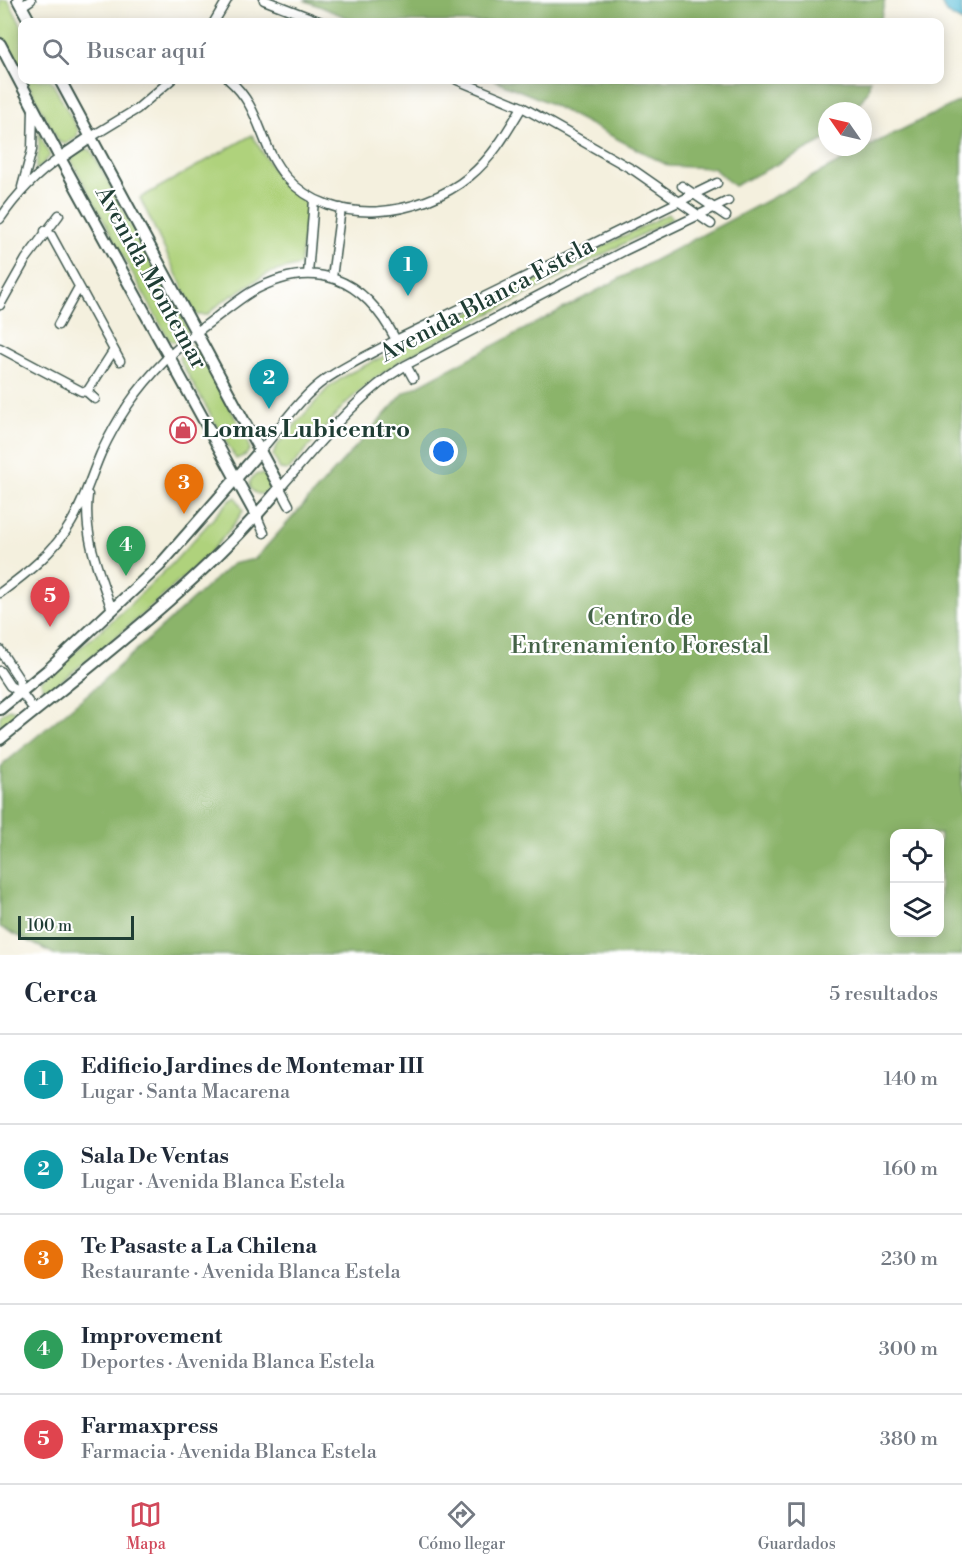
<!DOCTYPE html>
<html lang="es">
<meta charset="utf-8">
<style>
:root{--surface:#fff;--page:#f6f6f7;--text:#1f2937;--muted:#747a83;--line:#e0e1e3;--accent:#d1495b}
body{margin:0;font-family:"Libre Bodoni",serif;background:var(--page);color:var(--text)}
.controls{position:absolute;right:18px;bottom:18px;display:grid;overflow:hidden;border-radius:12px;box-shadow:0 3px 15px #0003}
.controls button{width:54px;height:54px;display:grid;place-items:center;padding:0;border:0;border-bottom:2px solid var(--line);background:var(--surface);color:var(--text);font:30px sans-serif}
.compass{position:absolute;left:818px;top:102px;width:54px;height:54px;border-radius:50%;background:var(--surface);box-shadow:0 3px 15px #0003;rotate:304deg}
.scale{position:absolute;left:18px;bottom:15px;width:116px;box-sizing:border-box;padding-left:6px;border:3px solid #1f3d34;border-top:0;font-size:16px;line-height:21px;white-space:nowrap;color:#1f3d34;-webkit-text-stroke:4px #fff;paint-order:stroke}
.you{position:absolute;left:444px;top:452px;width:21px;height:21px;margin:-15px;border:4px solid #fff;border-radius:50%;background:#1a73e8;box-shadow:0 0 0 9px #1a73e833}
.badge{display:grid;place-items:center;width:39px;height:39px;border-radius:50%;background:var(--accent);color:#fff;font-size:20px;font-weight:700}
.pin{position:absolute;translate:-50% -50px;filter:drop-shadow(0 2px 3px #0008)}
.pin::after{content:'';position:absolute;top:32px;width:21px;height:18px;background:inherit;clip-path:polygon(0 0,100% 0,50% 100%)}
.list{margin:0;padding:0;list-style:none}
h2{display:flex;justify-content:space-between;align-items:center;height:78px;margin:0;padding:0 24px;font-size:26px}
h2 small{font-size:20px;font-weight:400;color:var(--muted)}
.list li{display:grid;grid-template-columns:39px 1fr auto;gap:18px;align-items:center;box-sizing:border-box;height:90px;padding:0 24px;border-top:2px solid var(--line)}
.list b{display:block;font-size:22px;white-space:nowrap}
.list p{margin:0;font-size:20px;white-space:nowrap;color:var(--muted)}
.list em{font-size:20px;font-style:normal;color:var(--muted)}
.icon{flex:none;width:33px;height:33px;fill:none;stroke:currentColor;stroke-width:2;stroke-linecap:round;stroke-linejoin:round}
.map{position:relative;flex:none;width:962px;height:955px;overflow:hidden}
.search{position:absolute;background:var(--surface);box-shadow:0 3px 15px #0003;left:18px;right:18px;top:18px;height:66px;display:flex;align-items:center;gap:15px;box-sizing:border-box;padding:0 21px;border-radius:12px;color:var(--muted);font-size:22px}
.sheet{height:528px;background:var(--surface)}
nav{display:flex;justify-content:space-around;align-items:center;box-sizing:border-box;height:84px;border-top:2px solid var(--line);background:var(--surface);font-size:16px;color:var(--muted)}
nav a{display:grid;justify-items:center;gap:3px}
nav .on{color:var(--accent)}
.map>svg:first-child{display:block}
.green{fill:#afd27b;stroke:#678858;stroke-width:1.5}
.forest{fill:#8bb46b;stroke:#557850;stroke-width:1.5;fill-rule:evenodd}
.water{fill:#5abed8;stroke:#3c7e86;stroke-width:1.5}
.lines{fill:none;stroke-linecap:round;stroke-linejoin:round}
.minor-casing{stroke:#3f584e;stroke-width:11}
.major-casing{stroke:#3f584e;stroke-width:14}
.minor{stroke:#fff;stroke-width:8}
.major{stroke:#fff;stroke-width:10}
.labels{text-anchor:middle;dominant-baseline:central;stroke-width:4.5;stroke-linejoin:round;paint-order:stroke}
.street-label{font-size:24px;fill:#1f3d34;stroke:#fff}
.poi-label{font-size:24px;font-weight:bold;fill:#1f3d34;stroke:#fff;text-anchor:start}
.park-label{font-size:24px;fill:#436246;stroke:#fff}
</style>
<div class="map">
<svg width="962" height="955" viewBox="0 0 962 955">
<rect width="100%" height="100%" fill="#fff"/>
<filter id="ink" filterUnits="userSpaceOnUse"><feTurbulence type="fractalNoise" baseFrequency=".0167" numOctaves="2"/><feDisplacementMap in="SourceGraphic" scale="12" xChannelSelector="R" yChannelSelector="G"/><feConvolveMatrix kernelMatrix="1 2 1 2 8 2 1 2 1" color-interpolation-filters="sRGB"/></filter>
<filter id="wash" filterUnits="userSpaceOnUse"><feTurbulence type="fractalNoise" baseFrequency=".008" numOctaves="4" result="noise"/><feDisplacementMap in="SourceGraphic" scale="24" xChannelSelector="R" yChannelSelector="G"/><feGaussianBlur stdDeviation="1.35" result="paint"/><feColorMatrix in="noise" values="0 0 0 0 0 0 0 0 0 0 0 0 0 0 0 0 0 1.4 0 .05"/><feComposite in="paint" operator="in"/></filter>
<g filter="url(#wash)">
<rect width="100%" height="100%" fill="#f4f0de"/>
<path class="green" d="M 0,0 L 8,0 L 22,27 L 22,74 L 0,33 Z
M 26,80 L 51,80 L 78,130 L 77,137 L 66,144 L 59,142 Z
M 38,131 L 50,156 L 35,172 L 39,149 Z
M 252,135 L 278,178 L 304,202 L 307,209 L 300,265 L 269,273 L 223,301 L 207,315 L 196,315 L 140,198 Z
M 85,149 L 91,150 L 188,329 L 186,334 L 175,342 L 169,340 L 71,160 L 73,156 Z
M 668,214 L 673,218 L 405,358 L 371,381 L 345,404 L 289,470 L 280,469 L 273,455 L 278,444 L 328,388 L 348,374 Z
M 191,345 L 197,346 L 245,436 L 250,449 L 246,455 L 236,459 L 179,359 L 181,354 Z
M250 484a10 10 0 1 1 20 0a10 10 0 1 1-20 0Z
M 236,497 L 243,511 C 223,543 193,569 165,594 C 128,628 89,660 49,690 L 43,689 L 41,681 L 121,613 L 172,564 L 229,501 Z
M 9,709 L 16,711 L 16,718 L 0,731 L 0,716 Z"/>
<path class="forest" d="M 304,0 L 885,0 L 880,22 L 358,22 Z
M 494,80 L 870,80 L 868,91 L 854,111 L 827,111 L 827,139 L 734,186 L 713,168 L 669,166 L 545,101 Z
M 962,100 L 962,955 L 56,955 L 0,927 L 0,767 L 89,693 L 232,564 L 255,559 L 404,393 L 881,140 ZM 894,834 L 940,834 L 940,933 L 894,933 Z"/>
<path class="water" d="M 940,0 L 962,0 L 962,22 L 946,13 Z"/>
</g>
<g filter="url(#ink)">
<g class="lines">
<defs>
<path id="minor" d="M 264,0 L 321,22
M 22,6 L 31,0
M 214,22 L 227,0
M 229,80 C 262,108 259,146 286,177 C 332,229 420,217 470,176 C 493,157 507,132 522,107
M 457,80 L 522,107 L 635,171 L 711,224
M 91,137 L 137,109 L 171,80
M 682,186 L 726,216
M 22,187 L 32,150 L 33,108
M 0,219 C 17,194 35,175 60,158
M 45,231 L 51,235 L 120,361
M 308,274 L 314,200
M 332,278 L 341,208
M 0,305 L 26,259 L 59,215
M 58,325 L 79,287
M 0,348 L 81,391 L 87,392 L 95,399
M 406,365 L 413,378
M 87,392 L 114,350
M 260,451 C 281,427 300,397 326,379 C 348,364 373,353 396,340 L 717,183
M 88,495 C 83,536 99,572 112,610
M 289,505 L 280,488 C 319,444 355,396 406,365 L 624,251 L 728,201
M 257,517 L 264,533
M 0,593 C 27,573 54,552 71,523 C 84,501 91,476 101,453 C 109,436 118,420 128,405 C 151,371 181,343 214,319 C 226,310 238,300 251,292 C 315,256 364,278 396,340
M 0,650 L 19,679 L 21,692
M 0,671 L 10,686 L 21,692 L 35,711"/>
<path id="major" d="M 18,0 L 30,22
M 0,44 L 60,158 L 257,517
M 60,158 L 91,137
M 0,709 L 49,669 L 160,565 L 260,451
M 0,739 C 96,661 201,583 280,488 L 60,80"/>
</defs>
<use href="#minor" class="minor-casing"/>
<use href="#major" class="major-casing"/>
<use href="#minor" class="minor"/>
<use href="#major" class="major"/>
</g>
</g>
<defs>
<symbol id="shop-ring" viewBox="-11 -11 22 22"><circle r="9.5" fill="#fff" stroke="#d1495b" stroke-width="1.5"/><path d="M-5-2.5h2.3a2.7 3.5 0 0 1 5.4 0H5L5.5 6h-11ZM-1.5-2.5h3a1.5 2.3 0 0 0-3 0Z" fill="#d1495b"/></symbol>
</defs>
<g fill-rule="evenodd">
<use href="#shop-ring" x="168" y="415" width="30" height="30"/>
</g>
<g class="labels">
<g class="street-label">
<text transform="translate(151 278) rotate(61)">Avenida Montemar</text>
<text transform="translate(487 300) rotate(-28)">Avenida Blanca Estela</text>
</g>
<g class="poi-label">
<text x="202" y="430">Lomas Lubicentro</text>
</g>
<g class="park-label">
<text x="640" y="618">Centro de<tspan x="640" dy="28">Entrenamiento Forestal</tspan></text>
</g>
</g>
</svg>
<div class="controls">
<button><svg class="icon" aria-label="locate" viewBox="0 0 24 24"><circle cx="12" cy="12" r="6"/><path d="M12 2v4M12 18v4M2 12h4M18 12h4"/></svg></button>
<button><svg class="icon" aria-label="layers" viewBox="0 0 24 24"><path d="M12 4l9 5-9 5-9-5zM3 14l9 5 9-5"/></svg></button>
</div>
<svg class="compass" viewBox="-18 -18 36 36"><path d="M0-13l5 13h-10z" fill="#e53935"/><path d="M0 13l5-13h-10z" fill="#747a83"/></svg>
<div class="scale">100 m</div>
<div class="you"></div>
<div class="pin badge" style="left:408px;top:296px;background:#0f9aa8">1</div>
<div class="pin badge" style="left:269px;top:409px;background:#0f9aa8">2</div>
<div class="pin badge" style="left:184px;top:514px;background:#e8710a">3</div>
<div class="pin badge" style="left:126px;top:576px;background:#2e9e5b">4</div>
<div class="pin badge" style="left:50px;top:627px;background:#e0444e">5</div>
<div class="search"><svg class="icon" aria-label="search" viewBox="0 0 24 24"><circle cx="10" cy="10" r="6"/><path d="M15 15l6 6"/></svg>Buscar aquí</div>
</div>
<section class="sheet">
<h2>Cerca<small>5 resultados</small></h2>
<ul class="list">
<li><span class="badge" style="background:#0f9aa8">1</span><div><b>Edificio Jardines de Montemar III</b><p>Lugar · Santa Macarena</p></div><em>140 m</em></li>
<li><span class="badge" style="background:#0f9aa8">2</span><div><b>Sala De Ventas</b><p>Lugar · Avenida Blanca Estela</p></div><em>160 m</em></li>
<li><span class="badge" style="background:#e8710a">3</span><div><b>Te Pasaste a La Chilena</b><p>Restaurante · Avenida Blanca Estela</p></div><em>230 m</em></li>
<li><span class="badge" style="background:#2e9e5b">4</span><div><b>Improvement</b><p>Deportes · Avenida Blanca Estela</p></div><em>300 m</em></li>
<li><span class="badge" style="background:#e0444e">5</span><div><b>Farmaxpress</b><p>Farmacia · Avenida Blanca Estela</p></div><em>380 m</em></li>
</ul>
</section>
<nav>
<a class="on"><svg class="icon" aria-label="map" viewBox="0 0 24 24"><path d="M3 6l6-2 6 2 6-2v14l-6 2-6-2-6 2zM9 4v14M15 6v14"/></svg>Mapa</a>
<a><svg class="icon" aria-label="directions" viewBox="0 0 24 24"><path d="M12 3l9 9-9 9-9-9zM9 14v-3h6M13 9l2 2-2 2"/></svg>Cómo llegar</a>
<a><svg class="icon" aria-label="saved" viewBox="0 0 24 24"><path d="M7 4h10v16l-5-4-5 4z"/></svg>Guardados</a>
</nav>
